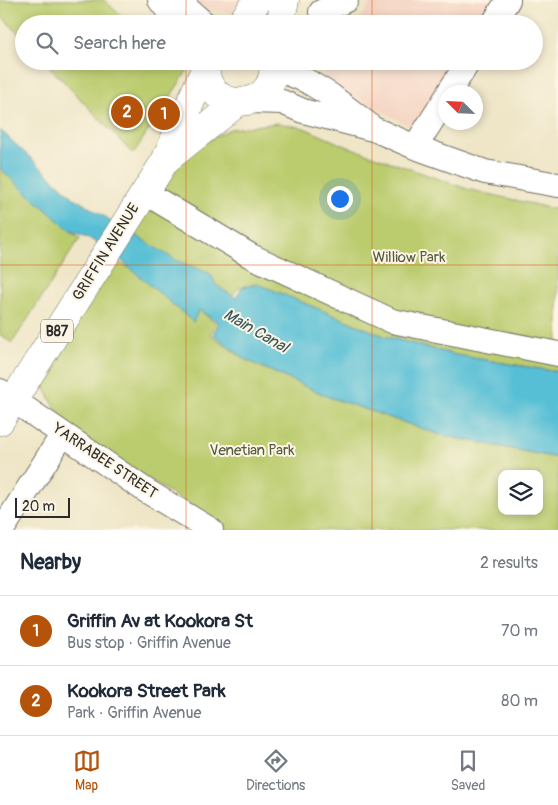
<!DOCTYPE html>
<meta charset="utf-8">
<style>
:root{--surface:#fff;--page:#f6f6f7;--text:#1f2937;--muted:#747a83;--line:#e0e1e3;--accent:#b45309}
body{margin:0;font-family:Pangolin,sans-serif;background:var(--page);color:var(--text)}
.controls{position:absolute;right:15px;bottom:15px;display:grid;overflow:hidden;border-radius:10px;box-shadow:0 2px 8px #0003}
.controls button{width:45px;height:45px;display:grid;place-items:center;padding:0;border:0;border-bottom:1px solid var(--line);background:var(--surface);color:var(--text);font:25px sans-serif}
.compass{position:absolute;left:438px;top:85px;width:45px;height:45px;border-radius:50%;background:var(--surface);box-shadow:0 2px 8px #0003;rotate:294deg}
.scale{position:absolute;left:15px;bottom:12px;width:55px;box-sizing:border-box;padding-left:5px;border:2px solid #2b2b2b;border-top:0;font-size:14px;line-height:18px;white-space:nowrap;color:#2b2b2b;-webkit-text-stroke:4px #fcf5e5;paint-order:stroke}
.you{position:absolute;left:339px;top:198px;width:18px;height:18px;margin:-12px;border:4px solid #fff;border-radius:50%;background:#1a73e8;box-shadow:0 0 0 8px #1a73e833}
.badge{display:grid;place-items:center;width:32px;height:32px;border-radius:50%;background:var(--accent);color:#fff;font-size:16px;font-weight:700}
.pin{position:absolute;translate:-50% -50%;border:2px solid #fff;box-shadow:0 1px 5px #0006}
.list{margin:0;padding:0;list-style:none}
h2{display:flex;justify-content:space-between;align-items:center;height:65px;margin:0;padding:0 20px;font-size:21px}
h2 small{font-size:16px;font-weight:400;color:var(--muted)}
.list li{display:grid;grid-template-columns:32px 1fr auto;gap:15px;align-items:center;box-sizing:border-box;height:70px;padding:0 20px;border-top:1px solid var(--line)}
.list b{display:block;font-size:19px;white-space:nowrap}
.list p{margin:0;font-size:16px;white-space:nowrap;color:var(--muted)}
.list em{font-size:16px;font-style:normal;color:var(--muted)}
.icon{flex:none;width:28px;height:28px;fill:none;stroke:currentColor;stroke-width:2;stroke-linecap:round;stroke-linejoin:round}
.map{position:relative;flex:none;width:558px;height:530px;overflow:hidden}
.search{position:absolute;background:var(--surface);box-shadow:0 2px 8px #0003;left:15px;right:15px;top:15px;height:55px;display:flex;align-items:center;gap:12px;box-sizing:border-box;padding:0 18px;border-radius:28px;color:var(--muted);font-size:19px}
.sheet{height:205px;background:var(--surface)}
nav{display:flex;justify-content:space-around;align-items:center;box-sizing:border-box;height:70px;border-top:1px solid var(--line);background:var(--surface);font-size:14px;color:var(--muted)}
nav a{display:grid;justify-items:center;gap:2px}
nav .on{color:var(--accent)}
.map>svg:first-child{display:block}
.built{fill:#f5d3c2}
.green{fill:#bbcc6e;stroke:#737c4c;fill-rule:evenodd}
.water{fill:#57bfd5;stroke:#417580}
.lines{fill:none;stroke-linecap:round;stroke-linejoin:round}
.minor-casing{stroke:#706c62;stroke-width:26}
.major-casing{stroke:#706c62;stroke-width:29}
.minor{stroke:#fff;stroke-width:24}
.major{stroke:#fff;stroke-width:28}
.grid{fill:none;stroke:#df570e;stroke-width:1;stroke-opacity:0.55}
.labels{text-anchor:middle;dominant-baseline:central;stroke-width:4;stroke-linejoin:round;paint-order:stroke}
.shield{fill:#fcf5e5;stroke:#6a6863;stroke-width:1}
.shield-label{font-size:14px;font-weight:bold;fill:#2b2b2b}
.street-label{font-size:15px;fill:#2b2b2b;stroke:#fcf5e5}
.park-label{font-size:15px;fill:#565b3f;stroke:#fcf5e5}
.water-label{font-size:16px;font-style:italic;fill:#38575e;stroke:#fcf5e5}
</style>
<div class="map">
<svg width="558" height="530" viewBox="0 0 558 530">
<rect width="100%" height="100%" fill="#fcf5e5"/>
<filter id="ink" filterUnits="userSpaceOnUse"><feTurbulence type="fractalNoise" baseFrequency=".02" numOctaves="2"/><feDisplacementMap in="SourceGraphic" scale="10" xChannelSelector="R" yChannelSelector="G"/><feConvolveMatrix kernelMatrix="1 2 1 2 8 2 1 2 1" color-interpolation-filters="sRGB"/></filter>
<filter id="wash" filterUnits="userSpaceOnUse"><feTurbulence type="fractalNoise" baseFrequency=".0096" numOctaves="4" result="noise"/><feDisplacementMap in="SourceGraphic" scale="20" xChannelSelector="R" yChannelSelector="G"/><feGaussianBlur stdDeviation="1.12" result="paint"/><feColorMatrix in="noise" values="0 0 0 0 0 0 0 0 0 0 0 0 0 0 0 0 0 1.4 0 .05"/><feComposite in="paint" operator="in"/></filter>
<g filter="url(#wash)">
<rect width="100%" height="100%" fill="#efe6c8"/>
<path class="built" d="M 192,0 L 240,0 L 232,12 L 201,9 Z
M 372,0 L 490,0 L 476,24 L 357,24 Z
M 333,61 L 454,61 L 414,129 L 323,78 Z"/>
<path class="green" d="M 0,0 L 104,0 L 130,24 L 24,24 L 24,39 L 0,15 Z
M 44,61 L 175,61 L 187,71 L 133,154 Z
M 278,123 L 304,128 L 343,145 L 467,189 L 558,210 L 558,372 L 456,355 L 384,336 L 258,284 L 238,288 L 231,298 L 172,262 L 132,235 L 165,182 L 192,149 L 230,129 Z
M 0,168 L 69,230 L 80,238 L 12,343 L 0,335 Z
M 112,259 L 160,284 L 193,321 L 199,310 L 217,324 L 210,334 L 246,360 L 329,397 L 441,435 L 558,458 L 558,530 L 227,530 L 70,428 C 57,411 47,396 40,376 ZM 502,474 L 539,474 L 539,511 L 502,511 Z"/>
<path class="water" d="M 0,130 L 74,198 L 174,259 L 211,274 L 216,285 L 236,298 L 242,287 L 258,284 L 384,336 L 456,355 L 558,372 L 558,458 L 441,435 L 329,397 L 246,360 L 213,334 L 219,323 L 199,310 L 193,322 L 115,255 L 89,238 L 69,230 L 7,175 L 0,168 Z"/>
</g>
<g filter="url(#ink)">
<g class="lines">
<defs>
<path id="minor" d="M 160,0 L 178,24
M 177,0 L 205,24
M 321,12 L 346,0
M 493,24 L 508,0
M 273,67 L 307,81 L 330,95 L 369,125
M 449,92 L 469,61
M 250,101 L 282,102 L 303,111 L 376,130 L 415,147 L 485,172 L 558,185
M 415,147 L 446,98
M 144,192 L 251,256 L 392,321 L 558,354
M 0,391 L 145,490 L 211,530
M 2,530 L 63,434"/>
<path id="major" d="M 240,24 L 258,0
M 280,24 L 285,0
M 206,61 C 199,116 280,115 273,61
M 168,158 L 237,103
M 0,421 L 165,161 L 205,69"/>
</defs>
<use href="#minor" class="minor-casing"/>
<use href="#major" class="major-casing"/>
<use href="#minor" class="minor"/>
<use href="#major" class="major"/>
</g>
</g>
<path class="grid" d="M 186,0 L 186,24M 372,0 L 372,24M 186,61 L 186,530M 372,61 L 372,530M 0,265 L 558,265"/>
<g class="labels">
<rect class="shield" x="41" y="319.5" width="32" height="23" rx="4"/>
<g class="shield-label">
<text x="57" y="331">B87</text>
</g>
<g class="street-label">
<text transform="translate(106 252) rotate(-58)">GRIFFIN AVENUE</text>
<text transform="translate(105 461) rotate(34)">YARRABEE STREET</text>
</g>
<g class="park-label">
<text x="409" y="257">Williow Park</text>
<text x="252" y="450">Venetian Park</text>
</g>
<g class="water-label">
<text transform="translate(256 331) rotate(30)">Main Canal</text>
</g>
</g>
</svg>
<div class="controls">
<button><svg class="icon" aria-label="layers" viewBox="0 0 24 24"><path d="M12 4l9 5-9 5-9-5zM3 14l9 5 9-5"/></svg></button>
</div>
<svg class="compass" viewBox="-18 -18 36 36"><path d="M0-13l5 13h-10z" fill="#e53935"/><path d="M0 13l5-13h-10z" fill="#747a83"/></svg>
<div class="scale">20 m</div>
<div class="you"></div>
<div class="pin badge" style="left:164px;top:114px">1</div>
<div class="pin badge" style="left:127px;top:112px">2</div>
<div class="search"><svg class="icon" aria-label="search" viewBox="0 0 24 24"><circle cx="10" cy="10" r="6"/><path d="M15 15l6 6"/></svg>Search here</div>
</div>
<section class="sheet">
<h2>Nearby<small>2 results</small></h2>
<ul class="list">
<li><span class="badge">1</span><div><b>Griffin Av at Kookora St</b><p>Bus stop · Griffin Avenue</p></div><em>70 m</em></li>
<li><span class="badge">2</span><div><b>Kookora Street Park</b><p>Park · Griffin Avenue</p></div><em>80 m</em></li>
</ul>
</section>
<nav>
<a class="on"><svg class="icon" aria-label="map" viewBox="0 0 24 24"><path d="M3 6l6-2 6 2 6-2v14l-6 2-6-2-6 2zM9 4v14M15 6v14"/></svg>Map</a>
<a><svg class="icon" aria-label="directions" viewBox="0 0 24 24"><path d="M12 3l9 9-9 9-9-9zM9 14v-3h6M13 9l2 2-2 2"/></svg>Directions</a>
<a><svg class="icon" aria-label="saved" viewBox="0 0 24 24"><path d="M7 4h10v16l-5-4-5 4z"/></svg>Saved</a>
</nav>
